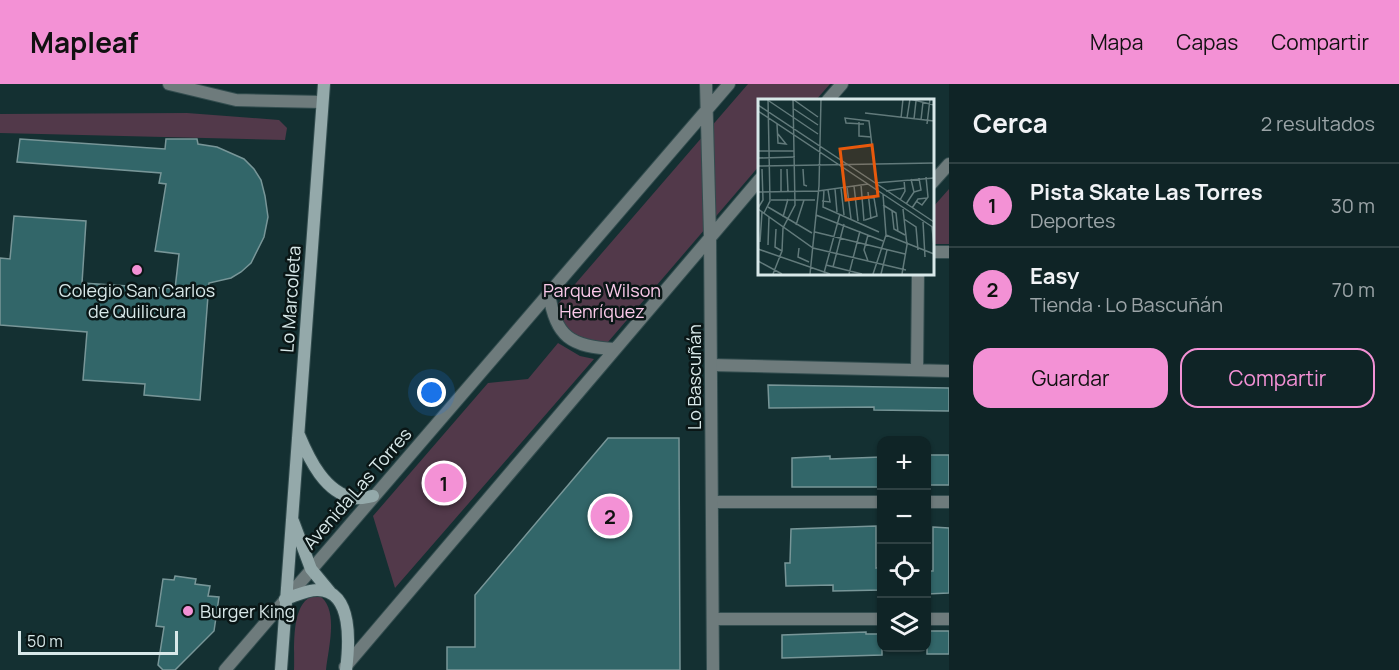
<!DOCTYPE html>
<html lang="es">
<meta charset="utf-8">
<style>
:root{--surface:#0f2426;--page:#1d3032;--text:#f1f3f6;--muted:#9ba4a7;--line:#2f4143;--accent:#f391d5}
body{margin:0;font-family:Manrope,sans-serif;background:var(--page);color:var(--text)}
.controls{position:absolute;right:18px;bottom:18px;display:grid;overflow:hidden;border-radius:12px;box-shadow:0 2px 4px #0004}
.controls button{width:54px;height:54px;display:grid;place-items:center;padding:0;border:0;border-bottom:2px solid var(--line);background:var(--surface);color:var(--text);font:30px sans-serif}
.scale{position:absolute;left:18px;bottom:15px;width:160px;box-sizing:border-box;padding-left:6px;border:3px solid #d8e8e9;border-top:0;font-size:16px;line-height:21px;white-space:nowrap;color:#d8e8e9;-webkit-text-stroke:4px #0a1616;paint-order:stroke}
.you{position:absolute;left:432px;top:309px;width:21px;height:21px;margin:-15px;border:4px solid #fff;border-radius:50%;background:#1a73e8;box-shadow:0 0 0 9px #1a73e833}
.badge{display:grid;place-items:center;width:39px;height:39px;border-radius:50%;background:var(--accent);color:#111;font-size:20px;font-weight:700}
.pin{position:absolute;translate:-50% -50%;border:3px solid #fff;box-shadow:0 2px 6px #0006}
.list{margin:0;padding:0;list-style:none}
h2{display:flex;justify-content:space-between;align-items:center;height:78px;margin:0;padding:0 24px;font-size:26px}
h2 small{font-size:20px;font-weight:400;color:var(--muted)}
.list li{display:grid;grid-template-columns:39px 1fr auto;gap:18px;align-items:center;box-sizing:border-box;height:84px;padding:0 24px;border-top:2px solid var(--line)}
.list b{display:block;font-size:22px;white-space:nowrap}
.list p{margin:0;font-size:20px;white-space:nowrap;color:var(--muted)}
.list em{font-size:20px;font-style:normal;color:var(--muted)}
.actions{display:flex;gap:12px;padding:18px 24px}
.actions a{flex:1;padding:14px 0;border:2px solid var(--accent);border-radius:18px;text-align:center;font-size:21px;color:var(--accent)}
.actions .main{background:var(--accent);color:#111}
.icon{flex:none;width:33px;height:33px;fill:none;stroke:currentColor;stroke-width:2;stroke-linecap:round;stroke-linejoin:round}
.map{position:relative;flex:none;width:949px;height:586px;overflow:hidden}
header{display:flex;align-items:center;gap:36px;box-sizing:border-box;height:84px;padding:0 30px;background:var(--accent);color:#111}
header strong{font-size:28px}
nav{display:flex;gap:33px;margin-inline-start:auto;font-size:21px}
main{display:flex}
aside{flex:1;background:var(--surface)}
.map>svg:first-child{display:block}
.green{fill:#52394a}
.building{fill:#326669;stroke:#789698;stroke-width:1.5}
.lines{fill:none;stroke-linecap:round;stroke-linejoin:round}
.minor-casing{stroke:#334d4f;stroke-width:14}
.tertiary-casing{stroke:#334d4f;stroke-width:14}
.secondary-casing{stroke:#334d4f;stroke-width:14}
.minor{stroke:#6e7b7c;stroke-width:12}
.tertiary{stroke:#6e7b7c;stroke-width:12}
.secondary{stroke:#94a9aa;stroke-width:12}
.poi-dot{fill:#f391d5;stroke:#0a1616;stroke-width:2}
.labels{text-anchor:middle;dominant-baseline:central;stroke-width:5;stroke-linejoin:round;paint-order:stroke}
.poi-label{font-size:18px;fill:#d8e8e9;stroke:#0a1616}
.park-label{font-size:18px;fill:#fac9e9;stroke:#0a1616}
.street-label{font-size:18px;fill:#d8e8e9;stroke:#0a1616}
.inset-road{fill:none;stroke:#627a7b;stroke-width:1.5}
.view{fill:#e8590c;fill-opacity:0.15;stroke:#e8590c;stroke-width:3}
.inset-edge{fill:none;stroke:#d8e8e9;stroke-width:3}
</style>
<header>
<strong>Mapleaf</strong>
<nav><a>Mapa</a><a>Capas</a><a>Compartir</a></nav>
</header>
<main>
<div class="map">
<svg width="949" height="586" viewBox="0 0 949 586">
<rect width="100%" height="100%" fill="#143032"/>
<path class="green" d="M 748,0 L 830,0 L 816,16 L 760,16 L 760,81 L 608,258 L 596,260 L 565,247 L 557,221 Z
M 187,29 L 279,36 L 287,44 L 285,56 L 0,49 L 0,30 Z
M 949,105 L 949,160 L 933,160 L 933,123 Z
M 558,259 L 580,272 L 594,275 L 395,504 L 373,432 L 488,299 L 528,295 Z
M 318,511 C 340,523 328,565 326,586 L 294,586 C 295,566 289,513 318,511 Z"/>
<path class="building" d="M 20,55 L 165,65 L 166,55 L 197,55 L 198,60 L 217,63 L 244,75 L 254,85 L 261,96 L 265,112 L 268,133 L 264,153 L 251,179 L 241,188 L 231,194 L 209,199 L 200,316 L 144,311 L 145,300 L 83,296 L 87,248 L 0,241 L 0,174 L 10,175 L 14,132 L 86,137 L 82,199 L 175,205 L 179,170 L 155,167 L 166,100 L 159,99 L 161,89 L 17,78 Z
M 768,301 L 949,304 L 949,327 L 874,326 L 874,323 L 769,324 Z
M 608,354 L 679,354 L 680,586 L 447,586 L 447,563 L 475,563 L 475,511 Z
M 927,371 L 949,371 L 949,401 L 927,401 Z
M 830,372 L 830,375 L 881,373 L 881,403 L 792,403 L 792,374 Z
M 876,442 L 876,484 L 882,483 L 882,506 L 833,507 L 833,501 L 786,502 L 785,479 L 790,479 L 791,445 Z
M 933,443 L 949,444 L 949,509 L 927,510 L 927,487 L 933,487 Z
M 175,492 L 196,495 L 195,500 L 210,502 L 208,512 L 219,513 L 214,547 L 175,586 L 163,586 L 158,581 L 164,543 L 156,542 L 163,495 L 174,496 Z
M 927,547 L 949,547 L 949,570 L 927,570 Z
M 866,548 L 866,550 L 882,550 L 882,571 L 782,574 L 782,551 Z"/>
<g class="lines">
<defs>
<path id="minor" d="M 169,0 L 236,16 L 322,18
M 932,99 L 949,80
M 932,168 L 949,168
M 712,281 L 949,287
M 917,286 L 918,189
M 712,418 L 882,418
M 926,418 L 949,418
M 713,535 L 882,535
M 926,535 L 949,535"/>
<path id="tertiary" d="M 706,0 L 710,152 L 713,586
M 828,16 L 842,0
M 549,209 C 555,253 571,263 615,265
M 345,583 L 760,95
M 225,586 L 729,0"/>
<path id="secondary" d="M 299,351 C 309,375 325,409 354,414 C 360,415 367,413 373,412
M 293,437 L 311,485 L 330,508
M 285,515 C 295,512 307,506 317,506 C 354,505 349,563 346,586
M 281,586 L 324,0"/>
</defs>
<use href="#minor" class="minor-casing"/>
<use href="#tertiary" class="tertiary-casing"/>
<use href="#secondary" class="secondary-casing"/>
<use href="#minor" class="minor"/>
<use href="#tertiary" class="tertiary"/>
<use href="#secondary" class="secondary"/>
</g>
<g class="poi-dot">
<circle cx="137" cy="186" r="6"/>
<circle cx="188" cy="527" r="6"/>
</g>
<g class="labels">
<g class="poi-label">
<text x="137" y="206">Colegio San Carlos<tspan x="137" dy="21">de Quilicura</tspan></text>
<text x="200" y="527" text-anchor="start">Burger King</text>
</g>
<g class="park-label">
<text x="602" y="206">Parque Wilson<tspan x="602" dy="21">Henríquez</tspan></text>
</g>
<g class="street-label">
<text transform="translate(290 215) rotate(-86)">Lo Marcoleta</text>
<text transform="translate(694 293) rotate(-90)">Lo Bascuñán</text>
<text transform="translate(357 404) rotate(-49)">Avenida Las Torres</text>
</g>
</g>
<g transform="translate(758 15)">
<rect width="176" height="176" fill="#143032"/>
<path class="inset-road" d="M 152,0 L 176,6M 36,1 L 60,18M 11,2 L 60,35M 0,6 L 176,123M 36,10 L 60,26M 0,12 L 176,129M 107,14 L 176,22M 143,19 L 145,0M 149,19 L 152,0M 156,20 L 158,2M 163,21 L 165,3M 101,23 L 101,37 L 113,38M 19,25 L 20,44 L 28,45 L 20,35M 106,25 L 88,24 L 87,19 L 111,22 L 116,63M 169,25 L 172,0M 0,52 L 36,52M 0,59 L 37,58M 0,67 L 176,64M 23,70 L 23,93M 29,70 L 30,93M 45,70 L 46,86 L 49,87M 117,84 L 176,79M 103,86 L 106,122M 96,87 L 100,122M 89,88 L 93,120M 83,89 L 86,116M 77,90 L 79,113M 66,91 L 65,108 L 121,133M 128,92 L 147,89M 0,93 L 60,92 L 110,85M 110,93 L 113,120M 156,93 L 163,91 L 161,79M 104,98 L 116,99 L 119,117 L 107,121M 13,101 L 57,101M 142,101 L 147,92 L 146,81M 64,102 L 72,103 L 70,91M 158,102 L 164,106 L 170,98 L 168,78M 148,105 L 156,93 L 153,80M 125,106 L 138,114 L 140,133M 10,108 L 54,134M 0,109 L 5,101 L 4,70M 154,109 L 160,100 L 169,99M 0,110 L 55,149 L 148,171M 134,112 L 136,130 L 147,136M 6,114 L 12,102 L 10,0M 58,116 L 125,142M 25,118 L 30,100M 146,120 L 158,128 L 160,151M 165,123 L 167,158M 38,126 L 46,101M 174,128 L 176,147M 18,130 L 17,148 L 24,152M 57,133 L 147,155M 128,136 L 176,155M 2,143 L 4,113M 10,146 L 11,118M 41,149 L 40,158 L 51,163M 0,150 L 72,175M 0,162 L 24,175M 110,162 L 106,151 L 110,136M 68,166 L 104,175M 75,168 L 86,125M 66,174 L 82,115M 15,175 L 24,152 L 25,129 L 37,106 L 35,0M 52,175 L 61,87 L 63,0M 91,175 L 102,132M 115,175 L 128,136 L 125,95M 123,175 L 129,151M 144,175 L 149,146 L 145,110"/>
<path class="view" d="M 114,46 L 120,97 L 88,101 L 82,50 Z"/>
<rect width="176" height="176" class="inset-edge"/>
</g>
</svg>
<div class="controls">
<button>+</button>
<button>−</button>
<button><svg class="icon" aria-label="locate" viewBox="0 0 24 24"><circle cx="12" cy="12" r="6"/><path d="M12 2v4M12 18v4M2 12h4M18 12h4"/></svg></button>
<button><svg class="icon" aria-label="layers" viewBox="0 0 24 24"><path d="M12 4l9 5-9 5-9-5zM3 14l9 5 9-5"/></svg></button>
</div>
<div class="scale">50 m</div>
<div class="you"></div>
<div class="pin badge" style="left:444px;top:399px">1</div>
<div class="pin badge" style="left:610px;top:432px">2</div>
</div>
<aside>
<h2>Cerca<small>2 resultados</small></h2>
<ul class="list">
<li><span class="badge">1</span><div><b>Pista Skate Las Torres</b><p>Deportes</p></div><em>30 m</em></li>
<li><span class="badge">2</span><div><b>Easy</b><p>Tienda · Lo Bascuñán</p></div><em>70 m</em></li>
</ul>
<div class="actions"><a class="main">Guardar</a><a>Compartir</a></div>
</aside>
</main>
